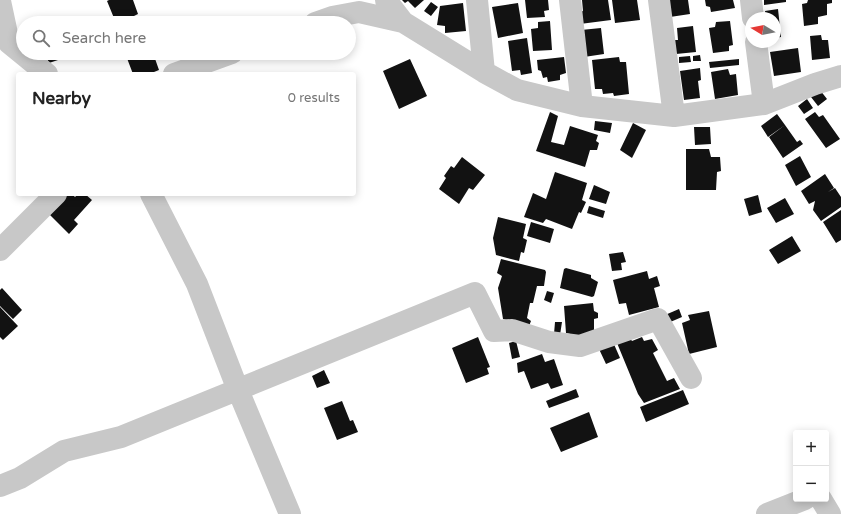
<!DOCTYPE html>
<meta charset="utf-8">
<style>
:root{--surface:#fff;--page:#f2f2f2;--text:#222;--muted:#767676;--line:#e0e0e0}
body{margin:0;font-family:"Varela Round",sans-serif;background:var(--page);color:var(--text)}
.controls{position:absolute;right:12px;bottom:12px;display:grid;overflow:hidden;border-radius:4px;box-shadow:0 2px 10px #0003}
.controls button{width:36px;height:36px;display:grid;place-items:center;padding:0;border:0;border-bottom:1px solid var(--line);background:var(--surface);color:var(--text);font:20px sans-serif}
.compass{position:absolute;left:745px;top:12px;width:36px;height:36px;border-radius:50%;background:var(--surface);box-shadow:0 2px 10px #0003;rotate:280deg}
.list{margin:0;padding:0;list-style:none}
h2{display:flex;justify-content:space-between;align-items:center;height:52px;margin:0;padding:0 16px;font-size:17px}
h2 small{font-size:13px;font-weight:400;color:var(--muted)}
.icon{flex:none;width:22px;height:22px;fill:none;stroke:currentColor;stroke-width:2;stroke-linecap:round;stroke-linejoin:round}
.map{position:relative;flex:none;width:841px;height:514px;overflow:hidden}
.search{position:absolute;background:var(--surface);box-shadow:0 2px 10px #0003;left:16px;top:16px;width:340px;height:44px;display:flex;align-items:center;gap:10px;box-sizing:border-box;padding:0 14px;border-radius:22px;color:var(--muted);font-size:15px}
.panel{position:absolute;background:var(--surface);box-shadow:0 2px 10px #0003;left:16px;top:72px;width:340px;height:124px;border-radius:4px}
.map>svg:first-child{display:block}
.building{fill:#121212}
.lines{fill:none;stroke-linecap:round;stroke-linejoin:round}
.minor{stroke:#c8c8c8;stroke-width:22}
</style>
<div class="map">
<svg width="841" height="514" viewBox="0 0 841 514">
<rect width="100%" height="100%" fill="#fff"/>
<path class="building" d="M 109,0 L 133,0 L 138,14 L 130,18 L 131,23 L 116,23 L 107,1 Z
M 402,0 L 424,0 L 415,8 L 408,1 L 405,3 Z
M 525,0 L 548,0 L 549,10 L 544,11 L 545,17 L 527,18 Z
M 582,0 L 608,0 L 611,20 L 580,24 L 579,12 L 583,11 Z
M 612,0 L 637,0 L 640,20 L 615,23 Z
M 668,0 L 688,0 L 690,14 L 670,17 Z
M 705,0 L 733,0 L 735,8 L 711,12 L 710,7 L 706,6 Z
M 764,0 L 786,0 L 786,2 L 764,5 Z
M 808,0 L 832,0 L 832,3 L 827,4 L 827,15 L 818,17 L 818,24 L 804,26 L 802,4 L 807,3 Z
M 431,2 L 438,7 L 431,16 L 424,11 Z
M 463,3 L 466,31 L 445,33 L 445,26 L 437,25 L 440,6 Z
M 518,3 L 523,33 L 498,38 L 492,7 Z
M 778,9 L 781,37 L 775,38 L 775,18 L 766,18 L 765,11 Z
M 76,18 L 78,23 L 66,23 Z
M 550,21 L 552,50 L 533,51 L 531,29 L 538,28 L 538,22 Z
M 730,21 L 733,45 L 729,46 L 729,51 L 713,53 L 709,28 L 715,27 L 716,22 Z
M 693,26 L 696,52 L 676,54 L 674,40 L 678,40 L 677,28 Z
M 601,28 L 604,54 L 584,57 L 581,30 Z
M 821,35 L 822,40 L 828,40 L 830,58 L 812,60 L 810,36 Z
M 527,38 L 532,73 L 521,75 L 520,70 L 512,71 L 508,41 Z
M 798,48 L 801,72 L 774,76 L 770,52 Z
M 44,53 L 79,53 L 49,63 Z
M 125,53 L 153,53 L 159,70 L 149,74 L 133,74 Z
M 700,55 L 701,61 L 693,61 L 693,56 Z
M 690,56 L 691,62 L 679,63 L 679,57 Z
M 564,57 L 566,73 L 560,75 L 560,80 L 548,82 L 547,77 L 543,78 L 541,71 L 538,70 L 537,60 Z
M 619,57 L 620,62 L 626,62 L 629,94 L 614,96 L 613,93 L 603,94 L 602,89 L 595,89 L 592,60 Z
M 410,59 L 427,96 L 399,109 L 383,71 Z
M 739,59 L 739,65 L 710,68 L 709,62 Z
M 700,68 L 701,80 L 698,81 L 700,98 L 684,100 L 680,71 Z
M 728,69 L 730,75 L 736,74 L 738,95 L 715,99 L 711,72 Z
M 820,90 L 827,99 L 818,106 L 811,97 Z
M 807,99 L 813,108 L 804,114 L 798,106 Z
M 550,112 L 558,116 L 551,142 L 564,145 L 570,126 L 598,135 L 596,141 L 599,143 L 597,150 L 590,150 L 585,167 L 536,151 Z
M 815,112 L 819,117 L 823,115 L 840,139 L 826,148 L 805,119 Z
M 777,114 L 785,125 L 768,137 L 761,126 Z
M 595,121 L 612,123 L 610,133 L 594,130 Z
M 633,123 L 646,130 L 632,158 L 620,150 Z
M 785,125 L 797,142 L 800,140 L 803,144 L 783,158 L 769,137 Z
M 694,127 L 710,127 L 711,144 L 695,145 Z
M 686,149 L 709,149 L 711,157 L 720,157 L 721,171 L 717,172 L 716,190 L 686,190 Z
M 800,156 L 811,177 L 796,186 L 785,165 Z
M 462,157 L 485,175 L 473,190 L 469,188 L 459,204 L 439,189 L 446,178 L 444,176 L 451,166 L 454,168 Z
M 555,172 L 587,183 L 582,200 L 586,202 L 581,213 L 579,212 L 572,229 L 546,219 L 543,223 L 524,217 L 533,193 L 546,199 Z
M 825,174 L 834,188 L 828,192 L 835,188 L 841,197 L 841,207 L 821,221 L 813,210 L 815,201 L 809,204 L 801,191 Z
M 594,185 L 610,192 L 606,204 L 589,199 Z
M 66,194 L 72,194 L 75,197 L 78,194 L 85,194 L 92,200 L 74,220 L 78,224 L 69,234 L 48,213 Z
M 758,195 L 762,212 L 749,216 L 744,199 Z
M 785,198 L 794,214 L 776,223 L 767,208 Z
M 589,206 L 605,211 L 603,218 L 587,213 Z
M 841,210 L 841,240 L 836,243 L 823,222 Z
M 498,217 L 526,224 L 523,238 L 527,240 L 524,253 L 521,252 L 519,261 L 496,255 L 493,238 Z
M 531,222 L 554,229 L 550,243 L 527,236 Z
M 792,236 L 801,251 L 778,264 L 769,250 Z
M 623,252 L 626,262 L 621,263 L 622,270 L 612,271 L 609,254 Z
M 501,259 L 545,270 L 546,272 L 544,286 L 537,286 L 533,303 L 530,303 L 527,318 L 531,321 L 529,326 L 503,319 L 498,288 L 502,276 L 497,273 Z
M 566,268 L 591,275 L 591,278 L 598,282 L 594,296 L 592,297 L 560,288 L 564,269 Z
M 647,271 L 649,279 L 657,276 L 660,286 L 654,288 L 659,307 L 629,315 L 626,303 L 619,304 L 613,280 Z
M 2,288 L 22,310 L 13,319 L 0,306 L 0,290 Z
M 547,291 L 554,293 L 551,303 L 544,300 Z
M 593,303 L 594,311 L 598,313 L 598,318 L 594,319 L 594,332 L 587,338 L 566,333 L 564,306 Z
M 0,307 L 18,326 L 3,340 L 0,337 Z
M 679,309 L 682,317 L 668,323 L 665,315 Z
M 709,311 L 717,347 L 689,354 L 682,323 L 690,320 L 688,315 Z
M 555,322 L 562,322 L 560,335 L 554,334 Z
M 478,337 L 490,367 L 487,368 L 489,374 L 466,383 L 452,348 Z
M 629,337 L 632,341 L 642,337 L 644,341 L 652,339 L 658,350 L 653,353 L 667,381 L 674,378 L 680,389 L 644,403 L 638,394 L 617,343 Z
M 516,341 L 520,357 L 512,359 L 509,343 Z
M 613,342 L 620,358 L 606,364 L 599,349 Z
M 542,354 L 545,362 L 554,359 L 563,385 L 551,389 L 548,383 L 531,389 L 524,371 L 518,373 L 517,363 Z
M 324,370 L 330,383 L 317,388 L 312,376 Z
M 576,389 L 579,397 L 549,408 L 546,401 Z
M 683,390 L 689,404 L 646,422 L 640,407 Z
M 342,401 L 350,421 L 353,420 L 358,432 L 337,440 L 324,408 Z
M 589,412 L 598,437 L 561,452 L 550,428 Z"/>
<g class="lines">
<path class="minor" d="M 386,0 L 403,22
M 477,0 L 484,72
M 570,0 L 582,106
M 659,0 L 674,116
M 751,0 L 753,18
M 0,1 L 9,43 L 47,74
M 315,23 L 332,17 L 359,12 L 403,22 L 484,72 L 517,90 L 582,106 L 674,116 L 764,104 L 815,84 L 841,76
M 756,42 L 764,104
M 174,74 L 232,53
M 151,194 L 197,284 L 238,390 L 290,514
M 0,250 L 56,194
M 0,486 L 20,478 L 64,451 L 121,437 L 475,293 L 494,331 L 512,330 L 549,342 L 580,346 L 658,319 L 691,378
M 821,499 L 830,514
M 767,514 L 805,499"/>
</g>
</svg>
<div class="controls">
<button>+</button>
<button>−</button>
</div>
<svg class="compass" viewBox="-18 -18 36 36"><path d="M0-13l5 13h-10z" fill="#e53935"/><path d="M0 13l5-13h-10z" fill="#767676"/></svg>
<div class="search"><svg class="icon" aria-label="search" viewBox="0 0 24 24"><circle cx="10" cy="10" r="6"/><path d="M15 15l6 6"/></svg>Search here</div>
<section class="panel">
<h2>Nearby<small>0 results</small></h2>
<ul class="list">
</ul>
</section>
</div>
